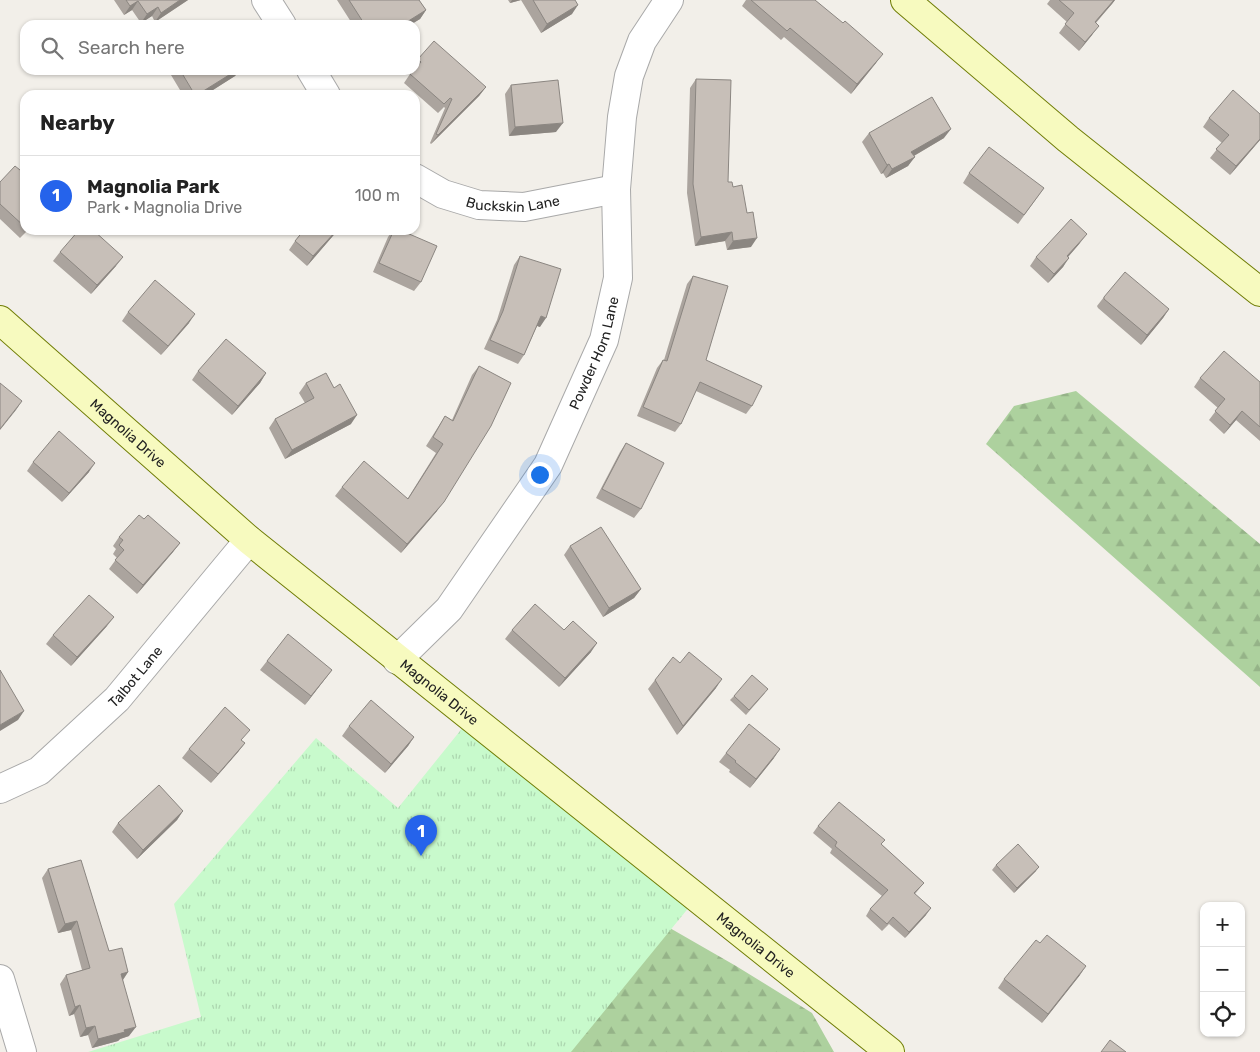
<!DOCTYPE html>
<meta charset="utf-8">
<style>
:root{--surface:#fff;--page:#f2f2f2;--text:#222;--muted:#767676;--line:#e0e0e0;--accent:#2563eb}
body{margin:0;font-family:Rubik,sans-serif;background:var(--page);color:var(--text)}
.controls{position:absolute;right:15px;bottom:15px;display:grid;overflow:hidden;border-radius:10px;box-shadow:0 1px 4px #0004}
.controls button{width:45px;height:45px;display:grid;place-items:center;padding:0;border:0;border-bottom:1px solid var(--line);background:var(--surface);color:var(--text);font:25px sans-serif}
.you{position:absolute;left:539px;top:474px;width:18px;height:18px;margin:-12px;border:4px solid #fff;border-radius:50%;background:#1a73e8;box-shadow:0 0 0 8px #1a73e833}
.badge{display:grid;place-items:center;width:32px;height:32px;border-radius:50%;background:var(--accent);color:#fff;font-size:16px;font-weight:700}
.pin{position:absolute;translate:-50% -41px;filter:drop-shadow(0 1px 2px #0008)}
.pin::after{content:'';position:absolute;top:26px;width:18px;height:15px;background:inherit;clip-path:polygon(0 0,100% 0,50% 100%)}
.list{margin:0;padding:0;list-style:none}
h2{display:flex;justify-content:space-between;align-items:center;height:65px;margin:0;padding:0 20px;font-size:21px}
h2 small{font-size:16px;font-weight:400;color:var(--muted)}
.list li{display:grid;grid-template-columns:32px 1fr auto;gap:15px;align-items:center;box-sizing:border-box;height:80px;padding:0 20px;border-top:1px solid var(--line)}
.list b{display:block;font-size:19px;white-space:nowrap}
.list p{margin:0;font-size:16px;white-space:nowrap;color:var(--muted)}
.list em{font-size:16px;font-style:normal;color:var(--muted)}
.icon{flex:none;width:28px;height:28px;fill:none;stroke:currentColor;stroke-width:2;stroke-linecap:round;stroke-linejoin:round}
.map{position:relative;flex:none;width:1260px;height:1052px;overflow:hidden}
.search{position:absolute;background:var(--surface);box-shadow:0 1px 4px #0004;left:20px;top:20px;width:400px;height:55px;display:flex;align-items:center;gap:12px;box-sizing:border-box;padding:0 18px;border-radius:15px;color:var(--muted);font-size:19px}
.panel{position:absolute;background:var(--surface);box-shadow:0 1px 4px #0004;left:20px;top:90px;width:400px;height:145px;border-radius:15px}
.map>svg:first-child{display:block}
.forest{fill:url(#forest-firs)}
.park{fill:url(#park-tufts)}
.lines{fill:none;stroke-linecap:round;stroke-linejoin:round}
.street-casing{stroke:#a9a9a9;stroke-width:30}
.secondary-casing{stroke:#707d05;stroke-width:30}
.street{stroke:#fff;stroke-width:28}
.secondary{stroke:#f7fabf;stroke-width:28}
.wall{fill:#aba49e}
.shaded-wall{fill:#8b8681}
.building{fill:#c7bfb8;stroke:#8b8681}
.labels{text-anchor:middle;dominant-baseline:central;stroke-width:5;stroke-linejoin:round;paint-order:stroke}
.street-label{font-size:14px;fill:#222;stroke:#fff}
</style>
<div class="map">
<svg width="1260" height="1052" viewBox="0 0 1260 1052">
<defs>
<pattern id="forest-firs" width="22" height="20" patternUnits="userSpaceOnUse" patternTransform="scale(1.25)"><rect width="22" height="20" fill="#add19e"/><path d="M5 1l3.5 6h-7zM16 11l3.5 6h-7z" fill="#95b388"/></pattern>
<pattern id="park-tufts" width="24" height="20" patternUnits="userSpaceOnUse" patternTransform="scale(1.25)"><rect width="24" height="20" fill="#c8facc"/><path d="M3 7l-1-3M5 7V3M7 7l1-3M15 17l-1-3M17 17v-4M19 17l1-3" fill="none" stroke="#acd6af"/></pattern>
</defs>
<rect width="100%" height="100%" fill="#f2efe9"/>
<path class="forest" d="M 1076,391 L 1260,544 L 1260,687 L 986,444 L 1014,406 Z
M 342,796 L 635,908 L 736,966 L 812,1013 L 834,1052 L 149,1052 L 219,1027 Z"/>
<path class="park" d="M 464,726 L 690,906 L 571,1052 L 88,1052 L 201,1017 L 174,904 L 316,738 L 398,808 Z"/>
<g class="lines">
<defs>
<g id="street">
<path d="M 266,0 L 282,25"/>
<path d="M 311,70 L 326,95"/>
<path id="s1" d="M 415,178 L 443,194 L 479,205 L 524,207 L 616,189"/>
<path id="s2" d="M 397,660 L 449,609 L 548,465 L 604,340 L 618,278 L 616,189 L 622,117 L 629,76 L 642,41 L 669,0"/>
<path id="s3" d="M 0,789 L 39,771 L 117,699 L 249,540"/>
<path d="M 0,979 L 22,1052"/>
</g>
<g id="secondary">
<path d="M 905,0 L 1068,139 L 1260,292"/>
<path id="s4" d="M 0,320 L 249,540 L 890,1052"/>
</g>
</defs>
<use href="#street" class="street-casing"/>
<use href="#secondary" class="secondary-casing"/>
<use href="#street" class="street"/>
<use href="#secondary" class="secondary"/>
</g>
<path class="wall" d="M 114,0 L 188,0 L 155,22 L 152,16 L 141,23 L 132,10 L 124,15 Z
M 337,0 L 419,0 L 426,10 L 420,19 L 410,25 L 353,25 Z
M 508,0 L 575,0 L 572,14 L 541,33 L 521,0 L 510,3 Z
M 746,0 L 815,0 L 876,63 L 851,94 L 784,37 L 781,40 L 742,6 Z
M 1050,0 L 1115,0 L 1096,23 L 1092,35 L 1079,51 L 1059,33 L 1067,22 L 1047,4 Z
M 418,59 L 486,87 L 479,96 L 431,144 L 430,143 L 445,108 L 444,107 L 438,113 L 404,83 L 410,74 L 415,70 L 415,63 Z
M 168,70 L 240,70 L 235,76 L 205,95 L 183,95 Z
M 696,79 L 728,182 L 751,247 L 727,250 L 725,241 L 695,246 L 687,193 L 690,88 Z
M 511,85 L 556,132 L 509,136 L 505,94 Z
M 1260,114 L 1260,140 L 1230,175 L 1210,158 L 1222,143 L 1203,127 L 1209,118 Z
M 869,133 L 944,138 L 914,156 L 908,166 L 886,178 L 883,173 L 881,174 L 862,142 Z
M 25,166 L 25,230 L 28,230 L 20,238 L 0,219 L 0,182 L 20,170 Z
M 969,173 L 1044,188 L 1018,224 L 963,183 Z
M 304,230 L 338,230 L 307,266 L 289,250 L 295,241 Z
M 393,230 L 400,230 L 421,282 L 414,291 L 373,272 L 388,237 Z
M 1080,243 L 1068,257 L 1063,267 L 1048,283 L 1030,266 L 1036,257 Z
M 60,252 L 116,266 L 91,294 L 53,261 Z
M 520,256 L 540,327 L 537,326 L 524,355 L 518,364 L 484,349 L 497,320 L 514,265 Z
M 693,276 L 706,360 L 752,406 L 746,414 L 696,391 L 681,424 L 675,432 L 637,416 L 657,368 L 663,360 L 664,360 L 687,284 Z
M 1104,297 L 1169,309 L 1163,318 L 1141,345 L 1098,308 L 1097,306 Z
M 128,312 L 189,323 L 161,355 L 122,321 Z
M 479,366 L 437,511 L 401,553 L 335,496 L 342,487 L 408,498 L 436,453 L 426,446 L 445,416 L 452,420 L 472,375 Z
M 198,371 L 266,373 L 260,383 L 232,415 L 192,380 Z
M 1200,378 L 1260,382 L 1260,441 L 1236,420 L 1224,434 L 1209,420 L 1218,408 L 1194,387 Z
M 306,383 L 334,388 L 351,424 L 285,459 L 269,428 L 275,419 L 305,403 L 299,393 Z
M 626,443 L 641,509 L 634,518 L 596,498 L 620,452 Z
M 33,462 L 89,472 L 62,502 L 27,471 Z
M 144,519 L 180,543 L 173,552 L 137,594 L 109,569 L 117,558 L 113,554 L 116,549 L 113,546 L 119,537 Z
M 570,546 L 641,589 L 634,598 L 603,617 L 564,555 Z
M 107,626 L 71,666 L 46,644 L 53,635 Z
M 512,630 L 591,652 L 559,687 L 505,639 Z
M 267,661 L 332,670 L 305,705 L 260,670 Z
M 680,663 L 716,688 L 677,735 L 648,689 L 655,680 Z
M 765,693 L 746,715 L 730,700 L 734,696 Z
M 349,726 L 414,737 L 408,746 L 385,773 L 342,736 Z
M 242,741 L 245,743 L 238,752 L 211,783 L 182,758 L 189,749 Z
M 726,753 L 774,758 L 750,788 L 729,772 L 730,770 L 719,762 Z
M 183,811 L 177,820 L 137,859 L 112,832 L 118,823 Z
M 818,826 L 882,845 L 924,883 L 915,894 L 926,915 L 905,938 L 889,924 L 882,931 L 866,916 L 870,909 L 882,896 L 830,853 L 832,849 L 813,833 Z
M 996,865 L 1036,871 L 1014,893 L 992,870 Z
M 48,869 L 109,951 L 128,972 L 123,980 L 129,1036 L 120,1039 L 118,1041 L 92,1048 L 88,1035 L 80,1037 L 74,1014 L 69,1016 L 60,984 L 66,975 L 82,970 L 71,930 L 58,933 L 42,878 Z
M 1080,975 L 1042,1023 L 998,988 L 1004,979 Z"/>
<path class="shaded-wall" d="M 180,0 L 188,0 L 155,22 L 161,13 Z
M 512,0 L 521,0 L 510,3 Z
M 1114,0 L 1115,0 L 1112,4 L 1088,31 L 1095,22 Z
M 138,1 L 132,10 L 124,15 L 130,6 Z
M 578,5 L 572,14 L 541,33 L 547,24 Z
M 158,7 L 152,16 L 141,23 L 147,14 Z
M 426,10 L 420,19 L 410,25 L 402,25 Z
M 1099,26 L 1092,35 L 1079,51 L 1085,42 Z
M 883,54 L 876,63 L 851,94 L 857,84 Z
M 237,70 L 240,70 L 235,76 L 205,95 L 197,95 Z
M 486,87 L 479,96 L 431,144 L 438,135 Z
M 563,123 L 556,132 L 509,136 L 515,127 Z
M 951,129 L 944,138 L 905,161 L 911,152 Z
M 1260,139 L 1260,140 L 1230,175 L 1236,166 Z
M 915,157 L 908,166 L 886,178 L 892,169 Z
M 889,164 L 883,173 L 881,174 L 887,165 Z
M 337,230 L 338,230 L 307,266 L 313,256 Z
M 732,232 L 725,241 L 695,246 L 701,237 Z
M 1087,234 L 1080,243 L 1061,265 L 1067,256 Z
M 757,238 L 751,247 L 727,250 L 733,241 Z
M 123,257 L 116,266 L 91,294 L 97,285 Z
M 1069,258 L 1063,267 L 1048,283 L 1054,274 Z
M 1169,309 L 1163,318 L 1141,345 L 1147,335 Z
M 195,314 L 189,323 L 161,355 L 168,346 Z
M 541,316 L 546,318 L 540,327 L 535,325 Z
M 266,373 L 260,383 L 232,415 L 238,406 Z
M 22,401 L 16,410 L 0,430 L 0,429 Z
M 1242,411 L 1236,420 L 1224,434 L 1230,425 Z
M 357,415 L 351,424 L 285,459 L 292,450 Z
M 95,463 L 89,472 L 62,502 L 69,493 Z
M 444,502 L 437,511 L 401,553 L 407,544 Z
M 180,543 L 173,552 L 137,594 L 143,585 Z
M 641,589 L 634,598 L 603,617 L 609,608 Z
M 114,617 L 107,626 L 71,666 L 77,657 Z
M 597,643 L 591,652 L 559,687 L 565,678 Z
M 332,670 L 325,679 L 305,705 L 311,696 Z
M 722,679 L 716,688 L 677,735 L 683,726 Z
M 24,711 L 18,720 L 0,731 L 0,725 Z
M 414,737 L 408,746 L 385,773 L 391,764 Z
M 245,743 L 238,752 L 211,783 L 218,774 Z
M 780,749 L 774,758 L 750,788 L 756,779 Z
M 183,811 L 177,820 L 137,859 L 143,850 Z
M 1039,867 L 1036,871 L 1014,893 L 1017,888 Z
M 931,908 L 926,915 L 905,938 L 909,932 Z
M 77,921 L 71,930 L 58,933 L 65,924 Z
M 1086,966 L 1080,975 L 1042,1023 L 1048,1014 Z
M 128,972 L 122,981 L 121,974 Z
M 80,1005 L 74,1014 L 69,1016 L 75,1007 Z
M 95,1026 L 88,1035 L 80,1037 L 86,1028 Z
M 136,1027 L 129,1036 L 120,1039 L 118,1041 L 92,1048 L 98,1039 L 124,1030 Z"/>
<path class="building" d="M 126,0 L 180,0 L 161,13 L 158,7 L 147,14 L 138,1 L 130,6 Z
M 349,0 L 419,0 L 426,10 L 402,25 L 365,25 Z
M 533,0 L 575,0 L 578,5 L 547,24 Z
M 751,0 L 815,0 L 843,23 L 845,21 L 883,54 L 857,84 L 790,28 L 787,31 Z
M 1059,0 L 1114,0 L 1095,22 L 1099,26 L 1085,42 L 1065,24 L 1074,13 Z
M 434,41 L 486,87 L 438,135 L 436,134 L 452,99 L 450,98 L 444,104 L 410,74 L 414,70 L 415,70 L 415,69 L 421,62 L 418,59 Z
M 180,70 L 237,70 L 197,95 L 195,95 Z
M 696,79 L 731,80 L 728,182 L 732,182 L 733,187 L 742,185 L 747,213 L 753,212 L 757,238 L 733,241 L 732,232 L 701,237 L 693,184 Z
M 558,80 L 563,123 L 515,127 L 511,85 Z
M 1233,90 L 1260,114 L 1260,139 L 1236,166 L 1216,149 L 1229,135 L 1209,118 Z
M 932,97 L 951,129 L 911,152 L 915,157 L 892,169 L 889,164 L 887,165 L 869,133 Z
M 989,147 L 1044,188 L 1024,215 L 969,173 Z
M 15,166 L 20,170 L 25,166 L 25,227 L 0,204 L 0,182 Z
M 1071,219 L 1087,234 L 1067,256 L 1069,258 L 1054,274 L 1036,257 Z
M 79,230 L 93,230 L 123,257 L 97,285 L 60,252 Z
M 304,230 L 337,230 L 313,256 L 295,241 Z
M 394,230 L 400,230 L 437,246 L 421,282 L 379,263 Z
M 520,256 L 561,269 L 546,318 L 541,316 L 524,355 L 490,340 L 503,311 Z
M 1125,272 L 1169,309 L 1147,335 L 1104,299 L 1104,297 Z
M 693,276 L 728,286 L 706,360 L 762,386 L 752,406 L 700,382 L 681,424 L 643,407 L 663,360 L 667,361 Z
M 155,280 L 195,314 L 168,346 L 128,312 Z
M 226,339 L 266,373 L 238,406 L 198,371 Z
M 1224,351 L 1260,382 L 1260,427 L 1242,411 L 1230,425 L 1215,411 L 1225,399 L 1200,378 Z
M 479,366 L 511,383 L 491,426 L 444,502 L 407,544 L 342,487 L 364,461 L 408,499 L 443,444 L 433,437 L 445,416 L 453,421 Z
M 326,373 L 334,388 L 340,384 L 357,415 L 292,450 L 275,419 L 314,398 L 306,383 Z
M 0,383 L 22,401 L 0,429 Z
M 59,431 L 95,463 L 69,493 L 33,462 Z
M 626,443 L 664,463 L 641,509 L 602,489 Z
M 139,515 L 144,519 L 148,515 L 180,543 L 143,585 L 115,560 L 124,550 L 119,545 L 123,540 L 119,537 Z
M 601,527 L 641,589 L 609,608 L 570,546 Z
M 89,595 L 114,617 L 77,657 L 53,635 Z
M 535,604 L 564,630 L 573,621 L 597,643 L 565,678 L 512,630 Z
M 288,634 L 332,670 L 311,696 L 267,661 Z
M 689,652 L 722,679 L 683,726 L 655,680 L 673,657 L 680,663 Z
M 0,670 L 24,711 L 0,725 Z
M 752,675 L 768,689 L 749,710 L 734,696 Z
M 371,700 L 414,737 L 391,764 L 349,726 Z
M 225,707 L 250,730 L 241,740 L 245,743 L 218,774 L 189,749 Z
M 749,724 L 780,749 L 756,779 L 735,762 L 736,761 L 726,753 Z
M 159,785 L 183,811 L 143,850 L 118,823 Z
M 839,802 L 885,840 L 881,844 L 924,883 L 914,893 L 931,908 L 909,932 L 893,917 L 887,924 L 870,909 L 888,890 L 835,846 L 837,842 L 818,826 Z
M 1018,844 L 1039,867 L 1017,888 L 996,865 Z
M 81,860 L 109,951 L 122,948 L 128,972 L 121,974 L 136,1027 L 124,1030 L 125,1032 L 98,1039 L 95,1026 L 86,1028 L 80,1005 L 75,1007 L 66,975 L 90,968 L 77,921 L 65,924 L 48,869 Z
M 1047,935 L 1086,966 L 1048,1014 L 1004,979 L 1036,940 L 1040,943 Z
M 1110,1040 L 1126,1052 L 1101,1052 Z"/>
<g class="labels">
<g class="street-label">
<text stroke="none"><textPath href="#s1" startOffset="104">Buckskin Lane</textPath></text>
<text stroke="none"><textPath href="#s2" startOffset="369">Powder Horn Lane</textPath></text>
<text stroke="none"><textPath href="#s4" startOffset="171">Magnolia Drive</textPath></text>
<text stroke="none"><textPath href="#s3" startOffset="178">Talbot Lane</textPath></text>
<text stroke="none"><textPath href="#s4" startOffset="576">Magnolia Drive</textPath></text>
<text stroke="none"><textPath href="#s4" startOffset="981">Magnolia Drive</textPath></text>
</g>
</g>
</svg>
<div class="controls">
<button>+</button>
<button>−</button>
<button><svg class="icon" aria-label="locate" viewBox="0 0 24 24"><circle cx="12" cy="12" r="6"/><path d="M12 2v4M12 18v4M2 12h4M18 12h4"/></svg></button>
</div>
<div class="you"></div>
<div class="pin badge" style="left:421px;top:856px">1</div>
<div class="search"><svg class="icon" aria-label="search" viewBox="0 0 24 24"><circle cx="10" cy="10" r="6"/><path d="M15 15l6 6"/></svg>Search here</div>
<section class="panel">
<h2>Nearby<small></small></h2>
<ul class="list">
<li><span class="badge">1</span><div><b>Magnolia Park</b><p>Park · Magnolia Drive</p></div><em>100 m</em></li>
</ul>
</section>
</div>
